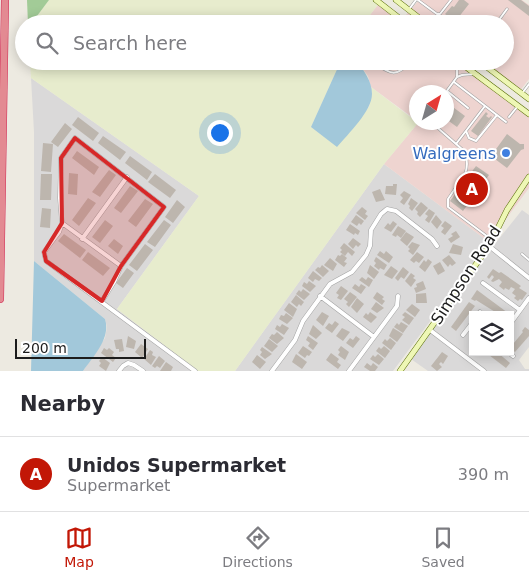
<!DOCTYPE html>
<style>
:root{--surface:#fff;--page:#f2f2f3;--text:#2b2b33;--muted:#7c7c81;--line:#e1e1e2;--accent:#c21706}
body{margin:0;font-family:"DejaVu Sans",sans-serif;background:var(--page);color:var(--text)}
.controls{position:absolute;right:15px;bottom:15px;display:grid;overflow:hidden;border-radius:0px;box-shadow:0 2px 12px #0003}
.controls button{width:45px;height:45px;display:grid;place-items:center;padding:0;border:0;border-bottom:1px solid var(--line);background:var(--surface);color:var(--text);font:25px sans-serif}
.compass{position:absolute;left:409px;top:85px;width:45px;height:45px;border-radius:50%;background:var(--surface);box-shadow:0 2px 12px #0003;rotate:37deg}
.scale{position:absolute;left:15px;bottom:12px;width:131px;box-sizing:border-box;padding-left:5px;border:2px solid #1c1c1c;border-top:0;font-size:14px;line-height:18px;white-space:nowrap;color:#1c1c1c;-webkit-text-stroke:4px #fff;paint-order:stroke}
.you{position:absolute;left:219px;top:132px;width:18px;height:18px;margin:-12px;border:4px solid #fff;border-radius:50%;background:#1a73e8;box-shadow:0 0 0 8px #1a73e833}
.badge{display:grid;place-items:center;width:32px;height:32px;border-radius:50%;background:var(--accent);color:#fff;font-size:16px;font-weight:700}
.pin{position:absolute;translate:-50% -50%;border:2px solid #fff;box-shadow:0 1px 5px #0006}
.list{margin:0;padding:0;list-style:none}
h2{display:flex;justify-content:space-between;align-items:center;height:65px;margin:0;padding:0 20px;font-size:21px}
h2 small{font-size:16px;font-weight:400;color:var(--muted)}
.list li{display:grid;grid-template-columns:32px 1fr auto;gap:15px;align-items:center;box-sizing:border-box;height:75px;padding:0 20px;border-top:1px solid var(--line)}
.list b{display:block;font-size:19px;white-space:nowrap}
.list p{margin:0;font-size:16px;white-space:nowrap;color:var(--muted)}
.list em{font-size:16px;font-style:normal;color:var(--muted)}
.icon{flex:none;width:28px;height:28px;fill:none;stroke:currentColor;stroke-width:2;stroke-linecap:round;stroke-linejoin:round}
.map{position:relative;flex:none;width:529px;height:371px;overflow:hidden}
.search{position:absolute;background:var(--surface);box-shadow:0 2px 12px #0003;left:15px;right:15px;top:15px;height:55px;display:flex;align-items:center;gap:12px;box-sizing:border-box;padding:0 18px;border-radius:28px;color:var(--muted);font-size:19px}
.sheet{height:140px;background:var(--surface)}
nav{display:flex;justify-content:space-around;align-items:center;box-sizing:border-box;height:70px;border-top:1px solid var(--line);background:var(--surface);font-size:14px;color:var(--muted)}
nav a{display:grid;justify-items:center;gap:2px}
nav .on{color:var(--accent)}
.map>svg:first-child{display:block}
.residential{fill:#dad9d9;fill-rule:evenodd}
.commercial{fill:#eed4d0}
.farmland{fill:#e7eccd}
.forest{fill:#a2cb97}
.water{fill:#a2c8da}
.building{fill:#bdb6ae}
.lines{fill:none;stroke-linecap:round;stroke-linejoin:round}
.lane-casing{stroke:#a3a3a3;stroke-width:3}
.street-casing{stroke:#a3a3a3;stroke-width:5}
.secondary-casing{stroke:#596e08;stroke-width:6}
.highway-casing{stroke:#d12852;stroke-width:8}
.lane{stroke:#fff;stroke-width:2}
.street{stroke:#fff;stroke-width:4}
.secondary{stroke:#eef7b5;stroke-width:5}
.highway{stroke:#e38a92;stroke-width:7}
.marked{fill:#d62828;fill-opacity:0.2;stroke:#d62828;stroke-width:4;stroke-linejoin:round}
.shop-dot{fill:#3f7fe0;stroke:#fff;stroke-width:2}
.labels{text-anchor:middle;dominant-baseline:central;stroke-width:4;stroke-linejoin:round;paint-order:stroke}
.shop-label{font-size:16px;fill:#366cbe;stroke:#fff;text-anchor:end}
.street-label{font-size:16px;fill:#1c1c1c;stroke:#fff}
</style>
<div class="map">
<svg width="529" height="371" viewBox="0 0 529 371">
<rect width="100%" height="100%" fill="#edeae1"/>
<path class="residential" d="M 31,78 L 199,196 L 117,309 L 198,371 L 83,371 L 105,338 L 107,327 L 105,319 L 34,261 L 34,132 Z
M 384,164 L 489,242 L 393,371 L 235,371 Z
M 522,210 L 529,215 L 529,347 L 519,360 L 525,369 L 529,369 L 529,371 L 428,371 L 411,359 L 492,244 L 494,245 ZM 473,315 L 510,315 L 510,352 L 473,352 Z"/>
<path class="commercial" d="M 419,0 L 522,0 L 529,5 L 529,79 L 519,92 L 476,61 L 505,61 L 505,24 L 418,24 L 406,15 Z
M 380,2 L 409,24 L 363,24 Z
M 357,61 L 459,61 L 529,114 L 529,188 L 489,242 L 384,164 L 418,123 L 446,122 L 446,92 L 416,92 L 416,120 L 371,87 L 368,76 Z"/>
<path class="farmland" d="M 49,0 L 378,0 L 380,2 L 363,24 L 31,24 Z
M 30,61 L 341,61 L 342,63 L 339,65 L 311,127 L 337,146 L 369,107 L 372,93 L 371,87 L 418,123 L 384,164 L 235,371 L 198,371 L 117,309 L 199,196 L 31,78 Z"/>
<path class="forest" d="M 27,0 L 49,0 L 31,24 L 28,24 Z"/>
<path class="water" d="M 344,61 L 357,61 C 364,71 372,81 372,94 C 372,111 348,134 337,147 L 311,127 L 339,65 Z
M 34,261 L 105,319 C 111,338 94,356 83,371 L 31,371 Z"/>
<path class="building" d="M 459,0 L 464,0 L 469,4 L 458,18 L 456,17 L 453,20 L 445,14 L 452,6 L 454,7 Z
M 508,0 L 521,0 L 529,6 L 529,16 Z
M 446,102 L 465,116 L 457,127 L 446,119 Z
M 486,112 L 488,114 L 486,116 L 489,118 L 491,116 L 492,117 L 478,136 L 471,131 Z
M 78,117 L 99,133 L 93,141 L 72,125 Z
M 65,123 L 72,129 L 58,147 L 51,142 Z
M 507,134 L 520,144 L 524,144 L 524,149 L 521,150 L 507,168 L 491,156 Z
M 103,136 L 126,152 L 120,160 L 98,143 Z
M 43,143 L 53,144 L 51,172 L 41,171 Z
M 77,151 L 99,167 L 94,175 L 72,158 Z
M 130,156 L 152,172 L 147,180 L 125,163 Z
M 476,166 L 489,175 L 463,211 L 450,201 Z
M 109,170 L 116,175 L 100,197 L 92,192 Z
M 69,173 L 78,174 L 77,195 L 68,194 Z
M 41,174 L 52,174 L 51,200 L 40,200 Z
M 155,174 L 176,190 L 170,198 L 148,182 Z
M 393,184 L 397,184 L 396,195 L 385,194 L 386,186 L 393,186 Z
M 130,186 L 138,191 L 121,213 L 114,208 Z
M 380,189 L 385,200 L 376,202 L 372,192 Z
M 404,191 L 411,195 L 404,205 L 400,202 L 403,198 L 400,195 Z
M 88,198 L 96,203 L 79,226 L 72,220 Z
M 411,198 L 418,203 L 412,211 L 409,208 L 410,206 L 408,204 Z
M 145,199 L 153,204 L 136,227 L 128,221 Z
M 177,200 L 185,207 L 173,223 L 165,217 Z
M 421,202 L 428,208 L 420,217 L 417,214 L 418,212 L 415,209 Z
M 362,207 L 367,211 L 365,214 L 368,216 L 365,220 L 356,213 Z
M 42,208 L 51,209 L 50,228 L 40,227 Z
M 429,209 L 435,213 L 429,223 L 425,220 L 428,216 L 425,214 Z
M 356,215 L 364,221 L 361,225 L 359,223 L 357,226 L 351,222 Z
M 436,215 L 442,222 L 437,229 L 431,222 Z
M 105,220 L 113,226 L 100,243 L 92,237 Z
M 164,220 L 171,225 L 155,247 L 147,242 Z
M 393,221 L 397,224 L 391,232 L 384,228 L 388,223 L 390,225 Z
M 445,221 L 452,226 L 445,235 L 441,232 L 444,228 L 441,226 Z
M 350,224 L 360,231 L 358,235 L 355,233 L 354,235 L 346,230 Z
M 398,226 L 406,231 L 401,238 L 397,235 L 396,237 L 392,235 Z
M 456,231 L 460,237 L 451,243 L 448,239 L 453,236 L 451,234 Z
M 406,232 L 414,237 L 407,246 L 400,240 Z
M 64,234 L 86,250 L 80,258 L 58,241 Z
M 353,238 L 361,244 L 358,247 L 356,245 L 353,249 L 348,244 Z
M 114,239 L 123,246 L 118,254 L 108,246 Z
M 412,242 L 420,245 L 413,255 L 408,251 L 410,249 L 408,247 Z
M 344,243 L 355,252 L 352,256 L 348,252 L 345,256 L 340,252 L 342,250 L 340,248 Z
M 145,244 L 153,250 L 137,271 L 129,265 Z
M 453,244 L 463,247 L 461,255 L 449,253 Z
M 380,251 L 384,254 L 386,251 L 393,257 L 389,263 L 377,255 Z
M 88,252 L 110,268 L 103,276 L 82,260 Z
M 417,252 L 424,257 L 419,263 L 416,261 L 414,263 L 410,260 Z
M 342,254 L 347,258 L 344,262 L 347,263 L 344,267 L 335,260 L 338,255 L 340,256 Z
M 449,255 L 456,263 L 452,266 L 450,264 L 448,267 L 442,260 Z
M 376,257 L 387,265 L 384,270 L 380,268 L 379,270 L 374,266 L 376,263 L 374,261 Z
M 330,258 L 337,264 L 333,271 L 324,265 Z
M 428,259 L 432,262 L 425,272 L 419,267 L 424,260 L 426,262 Z
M 440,262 L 445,271 L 438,275 L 433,266 Z
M 322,265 L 329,271 L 323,277 L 315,270 L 318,267 L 320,268 Z
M 370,265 L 379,272 L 374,279 L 367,273 Z
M 391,266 L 398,271 L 392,279 L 384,275 Z
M 403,267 L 409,272 L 404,279 L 401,277 L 398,281 L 395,278 Z
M 127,268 L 134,273 L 123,288 L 116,283 Z
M 493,269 L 499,273 L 501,272 L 521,286 L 519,288 L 527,293 L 522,300 L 520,299 L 518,301 L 514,298 L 516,296 L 512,293 L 515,289 L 511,287 L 509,290 L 505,288 L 504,290 L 499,286 L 502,282 L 499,279 L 493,282 L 491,281 L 494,277 L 492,275 L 489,279 L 487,277 Z
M 313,271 L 322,278 L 319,281 L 315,279 L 313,282 L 308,278 Z
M 411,273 L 415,276 L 413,278 L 416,280 L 411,287 L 405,281 Z
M 362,277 L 366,280 L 368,277 L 373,280 L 369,287 L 359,280 Z
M 309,281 L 316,286 L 310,292 L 302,286 L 304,282 L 307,284 Z
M 423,281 L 426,289 L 416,293 L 414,288 L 417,287 L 416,284 Z
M 355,284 L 359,287 L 361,284 L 366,287 L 361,294 L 352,288 Z
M 341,286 L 348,291 L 341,300 L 337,298 L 339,295 L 336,293 Z
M 303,289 L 310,294 L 304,300 L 296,294 L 299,290 L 301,292 Z
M 477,290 L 508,313 L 509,315 L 500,315 L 476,300 L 475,301 L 471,299 Z
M 350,292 L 357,297 L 349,307 L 346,304 L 348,302 L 344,299 Z
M 377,292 L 384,297 L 382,299 L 385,301 L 382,305 L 373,298 Z
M 426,293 L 427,303 L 416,303 L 416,294 Z
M 296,295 L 304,302 L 301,306 L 299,304 L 297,307 L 291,302 Z
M 357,298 L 364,304 L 357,313 L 351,307 Z
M 376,302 L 384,308 L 377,313 L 371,309 Z
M 469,302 L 475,306 L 456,331 L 451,327 Z
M 289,303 L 297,309 L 293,317 L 284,310 Z
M 412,304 L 420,310 L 415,317 L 406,310 Z
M 322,312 L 329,316 L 323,326 L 316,320 Z
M 370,312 L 377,317 L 371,323 L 363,317 L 366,313 L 368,315 Z
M 405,312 L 414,318 L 409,325 L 402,320 L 405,317 L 402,315 Z
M 286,313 L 293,318 L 287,324 L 279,319 L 281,315 L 284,316 Z
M 335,321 L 339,324 L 332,333 L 325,328 L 329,323 L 332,325 Z
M 401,322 L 408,326 L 403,333 L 394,327 L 397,323 L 399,325 Z
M 282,324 L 289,328 L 284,335 L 275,329 L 277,325 L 280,327 Z
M 313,325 L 322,333 L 316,339 L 309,334 Z
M 525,327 L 529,330 L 529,336 L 515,352 L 510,348 L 510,343 L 513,344 L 523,332 L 522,331 Z
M 342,328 L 350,332 L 343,341 L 336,336 Z
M 393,328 L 403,334 L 397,342 L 389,336 Z
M 277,332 L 284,338 L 277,344 L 269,338 L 272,334 L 274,335 Z
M 128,336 L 136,341 L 134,349 L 126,347 Z
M 308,336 L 318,343 L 313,350 L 308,346 L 310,343 L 306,340 Z
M 356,336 L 360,339 L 353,348 L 346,343 L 350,338 L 353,340 Z
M 390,338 L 396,343 L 391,350 L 382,343 L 385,339 L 387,341 Z
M 122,339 L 124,351 L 119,352 L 119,349 L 116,349 L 114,340 Z
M 269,339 L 278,346 L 272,352 L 264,346 Z
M 141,344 L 148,349 L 142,358 L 135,352 Z
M 303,346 L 312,352 L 309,356 L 307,355 L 305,358 L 298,353 Z
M 341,346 L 349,352 L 345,360 L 338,355 L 340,352 L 338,350 Z
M 384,346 L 390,351 L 385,358 L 376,351 L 379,347 L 381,349 Z
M 262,347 L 272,354 L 265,359 L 260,355 L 262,352 L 260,350 Z
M 104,348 L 107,350 L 109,348 L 114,352 L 112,355 L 116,358 L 113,362 L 101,353 Z
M 150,350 L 153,352 L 152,355 L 156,357 L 151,365 L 144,359 Z
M 442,352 L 448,356 L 443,364 L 441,362 L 439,364 L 442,367 L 437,371 L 431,366 Z
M 485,352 L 497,352 L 510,363 L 506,368 Z
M 331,353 L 339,359 L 337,362 L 341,365 L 338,369 L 326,360 Z
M 296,354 L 307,362 L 302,369 L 292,362 Z
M 378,354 L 384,359 L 379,365 L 370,359 L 373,355 L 375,357 Z
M 257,355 L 266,362 L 260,369 L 252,362 Z
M 159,356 L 165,361 L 160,368 L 157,366 L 155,368 L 152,366 Z
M 102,357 L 110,363 L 106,371 L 99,366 L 101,363 L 99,361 Z
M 166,362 L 173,367 L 171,371 L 160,371 Z
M 367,363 L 371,366 L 373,363 L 378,367 L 375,371 L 370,371 L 364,367 Z"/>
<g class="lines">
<defs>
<path id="lane" d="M 418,0 L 437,14 L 440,14 L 451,0
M 410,8 L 416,0
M 496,24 L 507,9
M 374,62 C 392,76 396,77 412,61
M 457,77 L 462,75 L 474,74
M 454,82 L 506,122
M 447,91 L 468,108
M 446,92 L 457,77 L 457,61
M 523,92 L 529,84
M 509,117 L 517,107
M 431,122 L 463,150 C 467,157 468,166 465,174 L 448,199 L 448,207 L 492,240
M 466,131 L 469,138 L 476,141 L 497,115
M 456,144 L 485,106
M 522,254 L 529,260"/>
<path id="street" d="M 62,223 L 59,232 L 44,252 L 46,261 L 195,371
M 82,239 L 127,177
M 489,246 L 529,278
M 483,283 L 520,310
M 320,296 L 374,337
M 102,301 L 114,282 L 121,266 L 164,207 L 75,138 L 61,158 L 60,198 L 62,223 L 121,266
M 478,315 L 480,312
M 510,324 L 529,298
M 430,330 L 484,371
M 463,335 L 473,322
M 508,352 L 513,356
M 119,371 L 123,366 L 128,363 L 134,365 L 143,371
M 272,371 L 295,340 L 303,321 L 330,284 L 352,272 L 366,255 L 370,246 L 371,230 L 381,214 L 387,209 L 396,211 L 432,239 L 437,246
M 349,371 L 397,306 L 398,296"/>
<path id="secondary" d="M 376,0 L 407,24
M 396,0 L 427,24
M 458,61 L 529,114
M 479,61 L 529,99
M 400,371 L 489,246 L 507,210 L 529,177"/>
<path id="highway" d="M 0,299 L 5,0"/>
</defs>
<use href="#lane" class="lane-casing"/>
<use href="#street" class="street-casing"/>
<use href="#secondary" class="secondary-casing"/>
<use href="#highway" class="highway-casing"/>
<use href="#lane" class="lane"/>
<use href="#street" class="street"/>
<use href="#secondary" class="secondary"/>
<use href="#highway" class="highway"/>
</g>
<path class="marked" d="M 75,138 L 164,207 L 121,266 L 102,301 L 46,261 L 44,252 L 62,223 L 61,158 Z"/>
<circle class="shop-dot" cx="506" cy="153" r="5"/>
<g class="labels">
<g class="shop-label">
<text x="496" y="153">Walgreens</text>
</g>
<g class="street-label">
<text transform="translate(466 275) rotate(-57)">Simpson Road</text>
</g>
</g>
</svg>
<div class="controls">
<button><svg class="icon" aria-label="layers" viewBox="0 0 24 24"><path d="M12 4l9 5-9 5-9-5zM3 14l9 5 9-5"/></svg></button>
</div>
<svg class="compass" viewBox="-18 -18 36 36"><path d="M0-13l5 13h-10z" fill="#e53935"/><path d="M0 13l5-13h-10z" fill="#7c7c81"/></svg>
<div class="scale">200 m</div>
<div class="you"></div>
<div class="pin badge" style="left:472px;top:189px">A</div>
<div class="search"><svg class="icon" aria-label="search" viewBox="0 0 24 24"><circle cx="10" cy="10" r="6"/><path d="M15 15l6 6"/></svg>Search here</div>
</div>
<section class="sheet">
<h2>Nearby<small></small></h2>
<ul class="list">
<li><span class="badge">A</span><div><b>Unidos Supermarket</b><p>Supermarket</p></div><em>390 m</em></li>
</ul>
</section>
<nav>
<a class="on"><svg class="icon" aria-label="map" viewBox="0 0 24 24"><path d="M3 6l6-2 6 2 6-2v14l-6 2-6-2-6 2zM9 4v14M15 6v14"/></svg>Map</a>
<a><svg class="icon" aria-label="directions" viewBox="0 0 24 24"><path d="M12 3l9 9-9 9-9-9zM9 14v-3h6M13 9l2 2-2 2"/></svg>Directions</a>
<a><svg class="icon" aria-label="saved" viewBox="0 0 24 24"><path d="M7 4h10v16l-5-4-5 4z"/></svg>Saved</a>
</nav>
